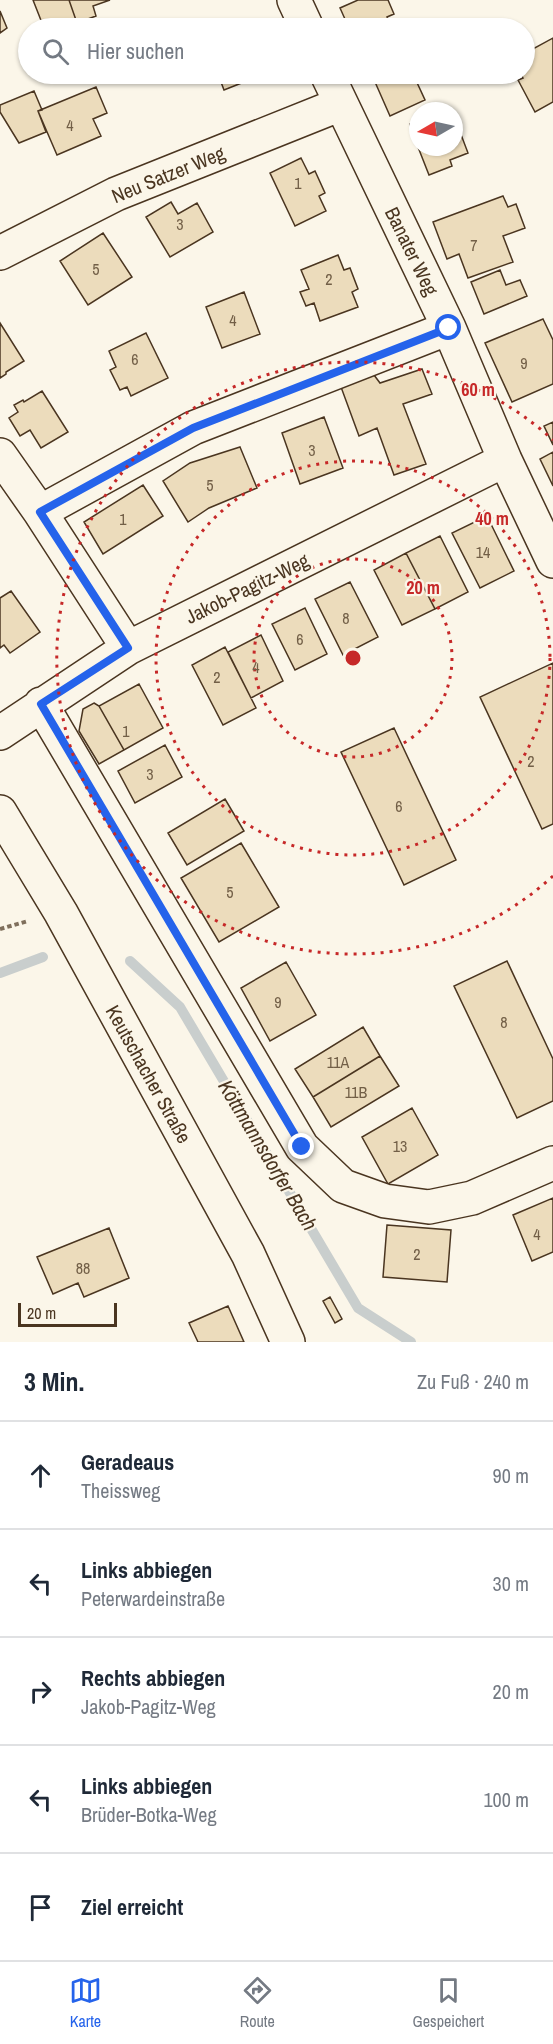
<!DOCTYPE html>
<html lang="de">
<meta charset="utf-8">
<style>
:root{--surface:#fff;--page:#f6f6f7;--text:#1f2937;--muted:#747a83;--line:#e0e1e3;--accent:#2563eb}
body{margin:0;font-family:"Archivo Narrow",sans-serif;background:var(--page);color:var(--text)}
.compass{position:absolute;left:409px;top:102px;width:54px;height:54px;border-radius:50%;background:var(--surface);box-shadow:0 2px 4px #0004;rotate:261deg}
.scale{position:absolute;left:18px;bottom:15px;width:99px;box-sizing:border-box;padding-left:6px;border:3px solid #4a3520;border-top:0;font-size:16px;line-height:21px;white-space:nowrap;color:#4a3520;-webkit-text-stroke:4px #fbf6e9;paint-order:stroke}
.stop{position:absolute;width:18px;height:18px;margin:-14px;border:4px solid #2563eb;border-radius:50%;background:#fff}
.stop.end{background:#2563eb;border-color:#fff;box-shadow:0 2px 6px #0008}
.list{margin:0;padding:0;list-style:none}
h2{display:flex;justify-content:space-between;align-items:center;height:78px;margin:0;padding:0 24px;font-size:26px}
h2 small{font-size:20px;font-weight:400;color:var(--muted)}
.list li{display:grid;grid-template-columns:39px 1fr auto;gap:18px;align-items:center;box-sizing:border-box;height:108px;padding:0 24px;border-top:2px solid var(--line)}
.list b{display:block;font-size:22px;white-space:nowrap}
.list p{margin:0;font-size:20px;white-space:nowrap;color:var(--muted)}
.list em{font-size:20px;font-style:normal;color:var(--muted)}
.icon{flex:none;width:33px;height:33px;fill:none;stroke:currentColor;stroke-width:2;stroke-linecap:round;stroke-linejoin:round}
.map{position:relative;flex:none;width:553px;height:1342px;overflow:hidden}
.search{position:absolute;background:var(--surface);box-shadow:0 2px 4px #0004;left:18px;right:18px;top:18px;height:66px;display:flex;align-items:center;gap:15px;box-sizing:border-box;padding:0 21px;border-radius:33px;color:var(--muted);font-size:22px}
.sheet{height:618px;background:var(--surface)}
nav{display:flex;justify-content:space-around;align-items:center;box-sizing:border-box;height:84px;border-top:2px solid var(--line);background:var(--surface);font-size:16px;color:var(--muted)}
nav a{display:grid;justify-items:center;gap:3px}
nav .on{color:var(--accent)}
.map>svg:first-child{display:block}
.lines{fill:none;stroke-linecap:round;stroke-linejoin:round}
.stream{stroke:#c9cecd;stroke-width:10}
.building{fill:#ecdcbc;stroke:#4a3520;stroke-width:1.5}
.minor-casing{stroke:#4a3520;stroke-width:36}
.major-casing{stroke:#4a3520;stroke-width:36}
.path{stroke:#7f6f5c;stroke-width:4;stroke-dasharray:4.5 3;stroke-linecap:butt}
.minor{stroke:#fbf6e9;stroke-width:33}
.major{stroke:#fbf6e9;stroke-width:33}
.route{stroke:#2563eb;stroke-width:8}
.ring{fill:none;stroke:#c62828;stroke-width:3;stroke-dasharray:3 6}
.labels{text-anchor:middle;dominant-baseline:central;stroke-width:4.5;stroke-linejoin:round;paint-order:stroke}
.number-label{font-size:16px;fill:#725f47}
.street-label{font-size:20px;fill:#4a3520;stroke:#fbf6e9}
.water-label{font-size:21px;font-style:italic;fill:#4a3520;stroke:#fbf6e9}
.centre{fill:#c62828;stroke:#fbf6e9;stroke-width:3}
.ring-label{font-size:18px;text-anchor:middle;font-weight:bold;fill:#c62828;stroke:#fbf6e9;stroke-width:4.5;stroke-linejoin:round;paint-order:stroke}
</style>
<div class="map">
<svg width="553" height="1342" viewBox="0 0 553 1342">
<rect width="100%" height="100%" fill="#fbf6e9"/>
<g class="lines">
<path class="stream" d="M 130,961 L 180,1007 L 358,1308 L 411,1342
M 0,973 L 43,957"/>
</g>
<path class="building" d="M 33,0 L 69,0 L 77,23 L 61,28 L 44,28 Z
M 69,0 L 110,0 L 93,6 L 96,16 L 77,23 Z
M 358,0 L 388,0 L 394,14 L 387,17 L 392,28 L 349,28 L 340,8 Z
M 0,11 L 7,28 L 0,33 Z
M 528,38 L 533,49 L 553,38 L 553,102 L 535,112 L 518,80 L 523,78 L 521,74 L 524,74 L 524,40 Z
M 218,74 L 246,74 L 249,80 L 224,90 Z
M 383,74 L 413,74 L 425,100 L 390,116 L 375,82 L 385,78 Z
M 96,87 L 107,113 L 93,119 L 101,136 L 57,155 L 38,111 Z
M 34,91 L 42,110 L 38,111 L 46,132 L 19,143 L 0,112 L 0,105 Z
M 454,116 L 468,153 L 450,160 L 452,166 L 429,175 L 418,147 L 454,147 Z
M 418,121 L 418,146 L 410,124 Z
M 301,158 L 309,174 L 315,171 L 325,193 L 319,196 L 326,211 L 295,226 L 270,173 Z
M 503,196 L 508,207 L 516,204 L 525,228 L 503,236 L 513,262 L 468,278 L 459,254 L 447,259 L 433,222 Z
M 171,202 L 178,214 L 197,203 L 213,232 L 170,257 L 146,217 Z
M 103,233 L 132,277 L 88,305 L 60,261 Z
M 338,255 L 344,270 L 350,268 L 358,289 L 352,292 L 358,307 L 320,321 L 314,303 L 306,306 L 300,292 L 309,289 L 301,270 Z
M 500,270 L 506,285 L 520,280 L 527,296 L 484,314 L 471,282 Z
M 244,292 L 260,334 L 222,348 L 206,307 Z
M 543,319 L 553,340 L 553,384 L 512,402 L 485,343 Z
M 0,323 L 24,361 L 6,372 L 6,374 L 0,378 Z
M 146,333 L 168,378 L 131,396 L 127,387 L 120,390 L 110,370 L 116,367 L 109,351 Z
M 422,369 L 432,394 L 403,404 L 426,464 L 394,475 L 377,428 L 359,436 L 341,387 L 374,375 L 380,383 Z
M 42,391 L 68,432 L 41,448 L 30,430 L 20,436 L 9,418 L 18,412 L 14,405 L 23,400 L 24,402 Z
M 324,417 L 343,468 L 300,484 L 282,433 Z
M 553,422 L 553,445 L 544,426 Z
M 240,447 L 257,488 L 209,508 L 188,522 L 163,481 L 190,463 Z
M 553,452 L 553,486 L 540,459 Z
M 143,485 L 163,516 L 103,554 L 84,522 Z
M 487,516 L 514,571 L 480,588 L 452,533 Z
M 440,536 L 468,592 L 435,609 L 406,553 Z
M 406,553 L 435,609 L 402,625 L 374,570 Z
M 350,582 L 378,637 L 343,655 L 315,599 Z
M 11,591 L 40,632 L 10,653 L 4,645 L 0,648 L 0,598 Z
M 305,608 L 327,654 L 295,670 L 272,624 Z
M 261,635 L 283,681 L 251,698 L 228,652 Z
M 225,647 L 256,708 L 223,725 L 192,665 Z
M 553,663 L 553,824 L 542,829 L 480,697 Z
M 139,684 L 163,728 L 124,750 L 99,706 Z
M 94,703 L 99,706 L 124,750 L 99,764 L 79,731 L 83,709 Z
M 394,728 L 456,860 L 404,885 L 341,752 Z
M 165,745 L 182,777 L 135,803 L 118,771 Z
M 225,799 L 244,831 L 187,865 L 168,833 Z
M 241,843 L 279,907 L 219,942 L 181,878 Z
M 507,961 L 553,1059 L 553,1101 L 517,1118 L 454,986 Z
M 286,962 L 316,1015 L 270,1041 L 241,988 Z
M 363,1027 L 380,1056 L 313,1097 L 295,1069 Z
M 380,1056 L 399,1086 L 331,1127 L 313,1097 Z
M 412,1108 L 438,1155 L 388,1184 L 362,1137 Z
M 553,1198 L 553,1252 L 532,1261 L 513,1215 Z
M 387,1225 L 451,1230 L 447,1282 L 383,1277 Z
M 109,1228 L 129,1278 L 84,1297 L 78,1283 L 53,1294 L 37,1257 Z
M 330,1297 L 342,1319 L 335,1323 L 323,1301 Z
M 228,1306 L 244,1342 L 198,1342 L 189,1323 Z"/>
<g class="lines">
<defs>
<path id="minor" d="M 294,0 L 307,28
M 327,74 L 449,328 L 505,460 L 553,561
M 0,253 L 116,194 L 341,104
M 0,455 L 40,512 L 128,648
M 40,512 L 193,428 L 449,328
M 41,704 L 302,1147 L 343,1186 L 385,1201 L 429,1207 L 472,1198 L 553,1163
M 0,733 L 128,648 L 505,460"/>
<path id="major" d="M 0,812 L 61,913 L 248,1254 L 288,1342"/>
</defs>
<use href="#minor" class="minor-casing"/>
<use href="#major" class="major-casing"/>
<path class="path" d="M 0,929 L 28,921"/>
<use href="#minor" class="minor"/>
<use href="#major" class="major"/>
</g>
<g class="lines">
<path class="route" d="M 302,1147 L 41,704 L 128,648 L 40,512 L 193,428 L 449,328"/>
</g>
<g class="ring">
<circle cx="353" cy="658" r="99"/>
<circle cx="353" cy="658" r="197"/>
<path d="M553 876A296 296 0 1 1 553 440"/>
</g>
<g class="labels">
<g class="number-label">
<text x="70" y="125">4</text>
<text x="298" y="183">1</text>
<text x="180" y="224">3</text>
<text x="474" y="245">7</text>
<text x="96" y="269">5</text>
<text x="329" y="279">2</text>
<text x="233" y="320">4</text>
<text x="135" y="359">6</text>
<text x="524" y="363">9</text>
<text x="312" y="450">3</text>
<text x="210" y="485">5</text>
<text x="123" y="519">1</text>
<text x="483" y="552">14</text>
<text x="346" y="618">8</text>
<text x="300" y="639">6</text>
<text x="256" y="667">4</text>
<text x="217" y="677">2</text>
<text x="126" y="731">1</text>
<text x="531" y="761">2</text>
<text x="150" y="774">3</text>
<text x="399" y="806">6</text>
<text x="230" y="892">5</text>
<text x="278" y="1002">9</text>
<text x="504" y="1022">8</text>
<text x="338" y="1062">11A</text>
<text x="356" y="1092">11B</text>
<text x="400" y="1146">13</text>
<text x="537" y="1234">4</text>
<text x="417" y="1254">2</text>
<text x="83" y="1268">88</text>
</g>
<g class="street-label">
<text transform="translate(168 174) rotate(-22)">Neu Satzer Weg</text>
<text transform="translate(412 251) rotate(64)">Banater Weg</text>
<text transform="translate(247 588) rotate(-26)">Jakob-Pagitz-Weg</text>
<text transform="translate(149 1074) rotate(61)">Keutschacher Straße</text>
</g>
<g class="water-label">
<text transform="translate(268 1155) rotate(59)">Köttmannsdorfer Bach</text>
</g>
</g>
<circle cx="353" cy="658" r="9" class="centre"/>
<g class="ring-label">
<text x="478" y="396">60 m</text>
<text x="492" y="525">40 m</text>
<text x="423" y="594">20 m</text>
</g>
</svg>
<svg class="compass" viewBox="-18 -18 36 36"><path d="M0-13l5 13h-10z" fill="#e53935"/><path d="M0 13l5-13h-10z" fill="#747a83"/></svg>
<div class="scale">20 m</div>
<div class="stop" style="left:449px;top:328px"></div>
<div class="stop end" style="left:302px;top:1147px"></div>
<div class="search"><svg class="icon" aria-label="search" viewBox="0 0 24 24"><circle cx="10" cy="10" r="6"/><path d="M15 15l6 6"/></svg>Hier suchen</div>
</div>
<section class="sheet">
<h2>3 Min.<small>Zu Fuß · 240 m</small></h2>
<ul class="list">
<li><svg class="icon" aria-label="ahead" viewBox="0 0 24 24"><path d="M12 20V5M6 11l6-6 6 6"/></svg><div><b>Geradeaus</b><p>Theissweg</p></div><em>90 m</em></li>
<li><svg class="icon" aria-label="left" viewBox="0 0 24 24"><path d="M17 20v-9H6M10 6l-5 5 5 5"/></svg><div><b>Links abbiegen</b><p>Peterwardeinstraße</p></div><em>30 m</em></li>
<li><svg class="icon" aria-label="right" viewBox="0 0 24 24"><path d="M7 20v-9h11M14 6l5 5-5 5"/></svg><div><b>Rechts abbiegen</b><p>Jakob-Pagitz-Weg</p></div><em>20 m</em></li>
<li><svg class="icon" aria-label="left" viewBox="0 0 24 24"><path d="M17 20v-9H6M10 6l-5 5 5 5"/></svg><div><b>Links abbiegen</b><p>Brüder-Botka-Weg</p></div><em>100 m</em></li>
<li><svg class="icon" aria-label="arrive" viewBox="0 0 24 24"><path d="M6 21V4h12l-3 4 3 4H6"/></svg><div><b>Ziel erreicht</b></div></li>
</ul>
</section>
<nav>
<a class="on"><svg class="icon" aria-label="map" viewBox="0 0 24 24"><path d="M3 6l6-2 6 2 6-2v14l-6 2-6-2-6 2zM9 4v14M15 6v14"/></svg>Karte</a>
<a><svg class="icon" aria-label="directions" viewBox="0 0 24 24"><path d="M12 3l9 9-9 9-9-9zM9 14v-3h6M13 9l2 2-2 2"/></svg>Route</a>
<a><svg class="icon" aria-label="saved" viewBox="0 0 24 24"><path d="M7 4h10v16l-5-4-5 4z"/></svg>Gespeichert</a>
</nav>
